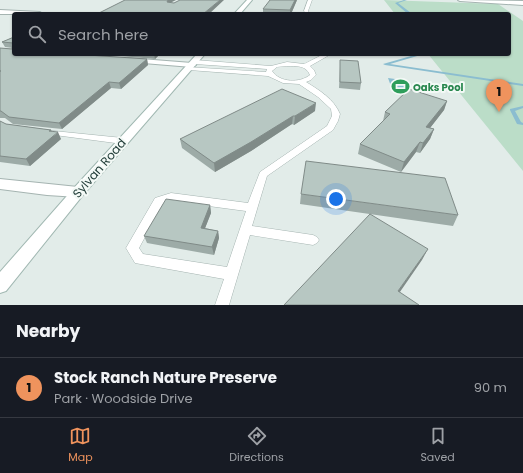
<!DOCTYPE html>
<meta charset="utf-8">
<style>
:root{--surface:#171b24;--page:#20242c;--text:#f1f3f6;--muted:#9ea1a6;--line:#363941;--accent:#ef935d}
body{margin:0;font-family:Poppins,sans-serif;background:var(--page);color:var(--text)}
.you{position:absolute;left:336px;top:199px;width:14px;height:14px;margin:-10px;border:3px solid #fff;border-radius:50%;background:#1a73e8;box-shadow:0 0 0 6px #1a73e833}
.badge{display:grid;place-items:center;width:26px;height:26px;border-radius:50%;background:var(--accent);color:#111;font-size:13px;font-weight:700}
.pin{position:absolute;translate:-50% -33px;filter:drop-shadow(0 1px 2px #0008)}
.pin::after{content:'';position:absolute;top:21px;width:14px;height:12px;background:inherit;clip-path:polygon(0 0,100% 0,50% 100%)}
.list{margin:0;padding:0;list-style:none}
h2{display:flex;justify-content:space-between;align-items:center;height:52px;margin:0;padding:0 16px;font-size:17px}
h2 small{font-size:13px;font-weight:400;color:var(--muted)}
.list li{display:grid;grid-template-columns:26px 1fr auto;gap:12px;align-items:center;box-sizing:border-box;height:60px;padding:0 16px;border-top:1px solid var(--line)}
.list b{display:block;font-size:15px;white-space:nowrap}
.list p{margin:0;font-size:13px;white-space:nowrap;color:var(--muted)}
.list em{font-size:13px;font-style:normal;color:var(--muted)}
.icon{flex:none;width:22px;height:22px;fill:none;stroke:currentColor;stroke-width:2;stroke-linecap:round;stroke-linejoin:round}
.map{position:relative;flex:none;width:523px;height:305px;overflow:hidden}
.search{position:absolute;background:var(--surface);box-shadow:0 1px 3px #0004;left:12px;right:12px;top:12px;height:44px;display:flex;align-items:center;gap:10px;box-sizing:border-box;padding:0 14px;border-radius:4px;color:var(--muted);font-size:15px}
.sheet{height:112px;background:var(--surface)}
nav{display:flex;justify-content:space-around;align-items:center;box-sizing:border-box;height:56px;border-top:1px solid var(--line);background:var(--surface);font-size:11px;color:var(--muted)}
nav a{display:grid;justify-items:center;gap:2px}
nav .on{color:var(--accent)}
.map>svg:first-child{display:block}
.green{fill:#bbddc8}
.water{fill:#8bbdd0}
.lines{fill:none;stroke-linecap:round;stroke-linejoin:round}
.stream{fill:#8bbdd0;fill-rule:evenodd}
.service-casing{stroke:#a5b4b1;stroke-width:1}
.minor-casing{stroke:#a5b4b1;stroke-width:2}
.secondary-casing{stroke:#a1b8b2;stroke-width:2}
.service{fill:#fff;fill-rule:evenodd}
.minor{fill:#fff;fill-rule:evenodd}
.secondary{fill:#fff;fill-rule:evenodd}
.wall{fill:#9daba7}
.shaded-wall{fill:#808b88}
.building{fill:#b7c7c2;stroke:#808b88}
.labels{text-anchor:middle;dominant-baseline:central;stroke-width:4;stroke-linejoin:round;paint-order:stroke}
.far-leisure-label{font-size:10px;font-weight:bold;fill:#27864d;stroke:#f3f9f6;text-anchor:start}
.street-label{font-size:12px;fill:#223d39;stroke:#f3f9f6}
</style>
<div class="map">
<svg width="523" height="305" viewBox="0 0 523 305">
<rect width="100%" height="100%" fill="#e2ece9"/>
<path class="green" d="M 384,0 L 498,4 L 523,21 L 523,171 L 428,54 L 509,54 L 509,14 L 395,14 Z"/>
<path class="water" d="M 388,78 L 402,80 L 404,86 L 408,86 L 411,94 L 397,93 L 396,89 L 392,89 Z"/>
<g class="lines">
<path class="stream" d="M 404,0 L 407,0 L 398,3 L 411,13 L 440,13 L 441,14 L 408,14 L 395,3 Z
M 418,54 L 424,54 L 390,64 L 523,84 L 523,86 L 385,65 L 383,64 Z
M 523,106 L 523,108 L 515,111 L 521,122 L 523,123 L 523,125 L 517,124 L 510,110 L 510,109 Z"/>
<defs>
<path id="service" d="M 308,0 L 312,0 L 308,11 L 310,14 L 306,14 L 304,11 Z
M 324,54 L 331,54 L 310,66 L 314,70 L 316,75 L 311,80 L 306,82 C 319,90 334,99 340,114 L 338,121 L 333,130 L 267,176 L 252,226 L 313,235 L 317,237 L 319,240 L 317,243 L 313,245 L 250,235 L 229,305 L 215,305 L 224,279 L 135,263 L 126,248 L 155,198 L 171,193 L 248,203 L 260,172 L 327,126 L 332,116 L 331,109 L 318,97 L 299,84 L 283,83 L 268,76 L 189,70 L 187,69 L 187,67 L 266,72 L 267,69 L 195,64 L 192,62 L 195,60 L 271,66 L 287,62 L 304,64 ZM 287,66 C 296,66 306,65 310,75 C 300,83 280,83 272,71 L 277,67 ZM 171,201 L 246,211 L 227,267 L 143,254 L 139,248 L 163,204 Z
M 44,130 L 123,138 L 127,141 L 123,144 L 47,134 L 44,134 L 43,132 Z"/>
<path id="minor" d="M 458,0 L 523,1 L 523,5 L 460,1 Z
M 0,10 L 40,12 L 43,14 L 0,14 Z
M 128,58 L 192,63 L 196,65 L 192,67 L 131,62 L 128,62 Z
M 0,179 L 78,187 L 83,189 L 85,192 L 83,195 L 78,197 L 47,195 L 0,189 Z"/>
<path id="secondary" d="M 247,0 L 252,0 L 240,14 L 234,14 Z
M 197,54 L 205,54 L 83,195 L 6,291 L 0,293 L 0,272 L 73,189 Z"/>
</defs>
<use href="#service" class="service-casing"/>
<use href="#minor" class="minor-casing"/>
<use href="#secondary" class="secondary-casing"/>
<use href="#service" class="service"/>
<use href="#minor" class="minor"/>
<use href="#secondary" class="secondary"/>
</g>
<path class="wall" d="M 297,0 L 291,14 L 263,14 L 263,9 Z
M 14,37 L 14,54 L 147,59 L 148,65 L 121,89 L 111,88 L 62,129 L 13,124 L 5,118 L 0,118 L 0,48 L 12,49 L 13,48 L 5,47 L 2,42 Z
M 98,54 L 160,54 L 155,59 Z
M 340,60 L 361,83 L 360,90 L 339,88 L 340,66 Z
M 447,101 L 444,110 L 430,128 L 434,129 L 430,139 L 420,153 L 416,152 L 401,172 L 358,154 L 360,144 L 383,121 L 385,112 Z
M 315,111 L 294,125 L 292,124 L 251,151 L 215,172 L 182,148 L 180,139 Z
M 0,121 L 6,124 L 51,130 L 52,132 L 61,139 L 30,166 L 0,162 Z
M 301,194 L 458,215 L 453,226 L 300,204 Z
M 210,205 L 211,213 L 205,228 L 218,231 L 219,238 L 214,255 L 147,243 L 144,236 Z"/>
<path class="shaded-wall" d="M 168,0 L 176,0 L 168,4 L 167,2 Z
M 220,0 L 224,0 L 209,14 L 203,14 Z
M 295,0 L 297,0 L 291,14 L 290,14 L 290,10 Z
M 154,54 L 160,54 L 155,59 Z
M 147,59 L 148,65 L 121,89 L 119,83 Z
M 109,82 L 111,88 L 62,129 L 59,123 Z
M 447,101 L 444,110 L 423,137 L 426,127 Z
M 316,103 L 315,111 L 294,125 L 295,116 Z
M 293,116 L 292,124 L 251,151 L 215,172 L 214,163 Z
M 434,129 L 430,139 L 420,153 L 423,143 Z
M 51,130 L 54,136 L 58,132 L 61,139 L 30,166 L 26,159 L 49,131 Z
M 420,142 L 416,152 L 401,172 L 404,162 Z
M 210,205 L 211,213 L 202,236 L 201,228 Z
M 218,231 L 219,238 L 214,255 L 212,247 Z
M 428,249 L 422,260 L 393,302 L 398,291 Z"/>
<path class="building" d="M 125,0 L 168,0 L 167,2 L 174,3 L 180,0 L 220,0 L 203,14 L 97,14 Z
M 270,0 L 295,0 L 290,10 L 263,9 Z
M 14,37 L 14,54 L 73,54 L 147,59 L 119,83 L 109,82 L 59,123 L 9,117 L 1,111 L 0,111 L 0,71 L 1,71 L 0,71 L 0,48 L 12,49 L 13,43 L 2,42 Z
M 340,60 L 358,61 L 361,83 L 340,82 Z
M 282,89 L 316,103 L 295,116 L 293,116 L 251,142 L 214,163 L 180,139 Z
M 409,89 L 447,101 L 426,127 L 434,129 L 423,143 L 420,142 L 404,162 L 360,144 L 390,114 L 385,112 Z
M 0,121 L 6,124 L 51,130 L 49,131 L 58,132 L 26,159 L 0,156 Z
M 306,161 L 445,178 L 458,215 L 301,194 Z
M 166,199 L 210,205 L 201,228 L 218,231 L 212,247 L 144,236 Z
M 370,214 L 428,249 L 398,291 L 419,305 L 284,305 Z"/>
<defs>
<symbol id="stadium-bare" viewBox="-9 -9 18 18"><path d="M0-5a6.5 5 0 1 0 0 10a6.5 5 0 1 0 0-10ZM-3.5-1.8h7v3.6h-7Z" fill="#2e9e5b" stroke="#f3f9f6" stroke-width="2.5" paint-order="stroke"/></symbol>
</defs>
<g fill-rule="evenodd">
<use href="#stadium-bare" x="388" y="74" width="25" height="25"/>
</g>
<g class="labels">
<g class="far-leisure-label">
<text x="413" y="87">Oaks Pool</text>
</g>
<g class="street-label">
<text transform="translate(99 168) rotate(-49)">Sylvan Road</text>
</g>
</g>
</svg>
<div class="you"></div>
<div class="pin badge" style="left:499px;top:112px">1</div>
<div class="search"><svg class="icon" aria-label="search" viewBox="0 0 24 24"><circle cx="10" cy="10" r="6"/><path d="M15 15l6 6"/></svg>Search here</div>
</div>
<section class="sheet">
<h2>Nearby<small></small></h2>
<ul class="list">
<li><span class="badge">1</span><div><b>Stock Ranch Nature Preserve</b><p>Park · Woodside Drive</p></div><em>90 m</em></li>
</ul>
</section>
<nav>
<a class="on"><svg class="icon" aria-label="map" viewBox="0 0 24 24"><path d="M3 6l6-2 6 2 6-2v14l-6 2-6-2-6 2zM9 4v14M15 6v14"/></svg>Map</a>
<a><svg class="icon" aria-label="directions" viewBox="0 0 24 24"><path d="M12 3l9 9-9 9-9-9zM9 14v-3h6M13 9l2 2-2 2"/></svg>Directions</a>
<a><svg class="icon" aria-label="saved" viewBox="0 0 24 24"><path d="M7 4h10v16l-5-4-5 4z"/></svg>Saved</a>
</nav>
